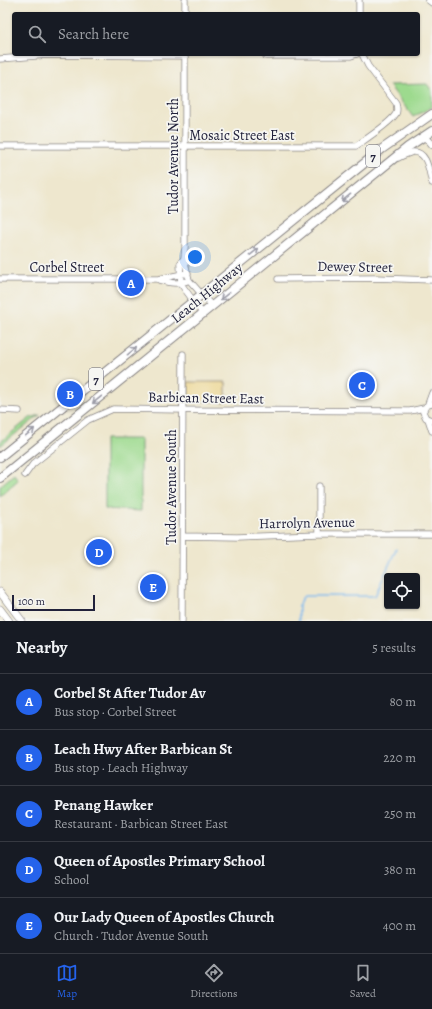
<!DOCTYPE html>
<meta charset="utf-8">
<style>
:root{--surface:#171b24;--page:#20242c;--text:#f1f3f6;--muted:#9ea1a6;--line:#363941;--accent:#2563eb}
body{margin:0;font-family:Alegreya,serif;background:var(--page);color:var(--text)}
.controls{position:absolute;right:12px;bottom:12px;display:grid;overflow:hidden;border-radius:4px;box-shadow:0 1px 3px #0004}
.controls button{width:36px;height:36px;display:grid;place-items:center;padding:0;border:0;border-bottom:1px solid var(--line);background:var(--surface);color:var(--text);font:20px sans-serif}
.scale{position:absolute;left:12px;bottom:10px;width:83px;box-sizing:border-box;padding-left:4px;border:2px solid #22223b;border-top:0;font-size:11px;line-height:14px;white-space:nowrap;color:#22223b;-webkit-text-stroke:3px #f6f6f2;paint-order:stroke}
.you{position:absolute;left:195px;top:257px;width:14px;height:14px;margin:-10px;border:3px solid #fff;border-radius:50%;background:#1a73e8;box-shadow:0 0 0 6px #1a73e833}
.badge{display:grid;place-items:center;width:26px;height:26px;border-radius:50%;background:var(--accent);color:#fff;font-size:13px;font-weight:700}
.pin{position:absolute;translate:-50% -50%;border:2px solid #fff;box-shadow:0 1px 4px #0006}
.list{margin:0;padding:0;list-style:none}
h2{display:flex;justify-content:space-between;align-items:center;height:52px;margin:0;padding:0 16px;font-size:17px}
h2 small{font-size:13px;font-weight:400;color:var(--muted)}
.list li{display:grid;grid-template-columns:26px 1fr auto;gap:12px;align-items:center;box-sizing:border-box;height:56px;padding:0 16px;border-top:1px solid var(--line)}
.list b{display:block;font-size:15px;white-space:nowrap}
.list p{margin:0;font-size:13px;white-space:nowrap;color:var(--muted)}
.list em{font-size:13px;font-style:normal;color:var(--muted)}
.icon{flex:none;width:22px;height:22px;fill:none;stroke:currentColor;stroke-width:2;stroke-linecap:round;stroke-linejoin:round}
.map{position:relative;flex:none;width:432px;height:621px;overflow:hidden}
.search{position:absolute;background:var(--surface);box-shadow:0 1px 3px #0004;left:12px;right:12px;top:12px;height:44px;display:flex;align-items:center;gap:10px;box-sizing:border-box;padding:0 14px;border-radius:4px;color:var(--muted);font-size:15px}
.sheet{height:332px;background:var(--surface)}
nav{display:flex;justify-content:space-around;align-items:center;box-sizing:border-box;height:56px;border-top:1px solid var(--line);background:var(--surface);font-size:11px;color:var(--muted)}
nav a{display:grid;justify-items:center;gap:2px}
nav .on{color:var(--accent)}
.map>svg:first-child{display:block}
.green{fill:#9dda8e;stroke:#607e64}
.sand{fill:#eeda9e;stroke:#887e6c}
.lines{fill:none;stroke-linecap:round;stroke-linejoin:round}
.stream{stroke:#7ebaf0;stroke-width:1.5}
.minor-casing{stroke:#888484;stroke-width:7}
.major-casing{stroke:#888484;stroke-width:8}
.highway-casing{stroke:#888484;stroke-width:10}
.minor{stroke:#fff;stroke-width:5.5}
.major{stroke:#fff;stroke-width:7}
.highway{stroke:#fff;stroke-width:8}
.oneway{stroke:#9c9ca7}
.labels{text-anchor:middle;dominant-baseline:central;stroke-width:3.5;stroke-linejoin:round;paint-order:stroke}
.shield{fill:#f6f6f2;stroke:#626272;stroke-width:1}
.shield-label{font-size:13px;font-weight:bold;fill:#22223b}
.street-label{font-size:14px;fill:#22223b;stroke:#f6f6f2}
</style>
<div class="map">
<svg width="432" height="621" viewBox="0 0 432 621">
<rect width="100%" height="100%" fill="#f6f6f2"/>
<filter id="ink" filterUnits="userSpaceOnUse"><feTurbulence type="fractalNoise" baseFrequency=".025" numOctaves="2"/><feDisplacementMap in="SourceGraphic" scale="8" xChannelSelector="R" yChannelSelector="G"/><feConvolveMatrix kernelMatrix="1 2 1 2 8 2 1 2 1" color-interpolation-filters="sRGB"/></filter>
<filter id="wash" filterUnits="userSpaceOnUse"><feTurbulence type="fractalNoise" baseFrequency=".012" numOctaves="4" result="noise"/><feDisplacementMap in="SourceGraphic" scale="16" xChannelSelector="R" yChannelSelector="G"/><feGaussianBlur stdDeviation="0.9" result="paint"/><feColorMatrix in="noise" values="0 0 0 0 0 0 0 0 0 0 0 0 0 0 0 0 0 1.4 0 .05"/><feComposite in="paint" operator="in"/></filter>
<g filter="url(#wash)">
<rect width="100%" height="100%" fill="#eee7ce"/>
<path class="green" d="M 427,84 L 432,91 L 432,107 L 413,117 L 389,85 Z
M 40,415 L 0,446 L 0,442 L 30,418 Z
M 105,439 L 141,439 L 141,511 L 105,509 Z
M 14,474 L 18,480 L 0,496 L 0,486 Z"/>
<path class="sand" d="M 188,382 L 226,382 L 226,402 L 189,401 Z"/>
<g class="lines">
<path class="stream" d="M 299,621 C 299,613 297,602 304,596 L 375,596 L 396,549"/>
</g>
</g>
<g filter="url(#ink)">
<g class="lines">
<defs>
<path id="minor" d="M 185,0 L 185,14
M 359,0 L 359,14
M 428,0 L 432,3
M 185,54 L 185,247 L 184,258 L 180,264 L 181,284 L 203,314
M 266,56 L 351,56 L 357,54
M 0,59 L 48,55 L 185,56
M 422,137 L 428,140 L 432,145
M 0,146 L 356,146 C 366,139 389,124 395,115 C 398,112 397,107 396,103 L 368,66 L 362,54
M 398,158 C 402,156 408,153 413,152 C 428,151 429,173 432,183
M 184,258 L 189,280 L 212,306
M 0,279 L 158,279 L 188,273
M 278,279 L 375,278 L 432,280
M 159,280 C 170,283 179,285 189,280
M 428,404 L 432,393
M 432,404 L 426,406 L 423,412 L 426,418 L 432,420
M 0,410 L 19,411
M 428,419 L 432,431
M 25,475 L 33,464 L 88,420 L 113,409 L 184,410 L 410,411 L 424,408
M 319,534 L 319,486
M 183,536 L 237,537 L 319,534 L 432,534
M 182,621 L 183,354"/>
<path id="major" d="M 0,592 L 22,621
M 0,609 L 9,621"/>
<path id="highway" d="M 0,457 L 382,149 L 432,114
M 0,478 L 408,147 L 432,131"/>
</defs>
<use href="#minor" class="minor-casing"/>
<use href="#major" class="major-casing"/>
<use href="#highway" class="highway-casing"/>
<use href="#minor" class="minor"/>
<use href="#major" class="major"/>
<use href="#highway" class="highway"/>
</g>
<defs><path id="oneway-shaft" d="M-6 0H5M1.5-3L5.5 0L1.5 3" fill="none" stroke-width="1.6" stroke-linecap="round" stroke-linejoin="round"/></defs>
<g class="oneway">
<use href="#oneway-shaft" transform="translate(346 198) rotate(141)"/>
<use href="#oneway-shaft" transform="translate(254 252) rotate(-39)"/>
<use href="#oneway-shaft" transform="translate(225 296) rotate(141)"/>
<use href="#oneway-shaft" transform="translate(132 351) rotate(-39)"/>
<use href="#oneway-shaft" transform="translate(97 400) rotate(141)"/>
<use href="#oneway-shaft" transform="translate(30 432) rotate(-39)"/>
</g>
</g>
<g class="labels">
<g class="shield">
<rect x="366" y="145" width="14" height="22" rx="3"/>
<rect x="89" y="368" width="14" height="22" rx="3"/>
</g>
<g class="shield-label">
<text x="373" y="156">7</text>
<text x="96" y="379">7</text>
</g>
<g class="street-label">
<text x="242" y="135">Mosaic Street East</text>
<text transform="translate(173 156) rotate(-90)">Tudor Avenue North</text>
<text x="67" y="267">Corbel Street</text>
<text transform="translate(355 267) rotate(1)">Dewey Street</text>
<text transform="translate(207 293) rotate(-39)">Leach Highway</text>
<text transform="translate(206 398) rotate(1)">Barbican Street East</text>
<text transform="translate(171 487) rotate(-90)">Tudor Avenue South</text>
<text transform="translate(307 523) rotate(-1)">Harrolyn Avenue</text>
</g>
</g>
</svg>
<div class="controls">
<button><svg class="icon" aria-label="locate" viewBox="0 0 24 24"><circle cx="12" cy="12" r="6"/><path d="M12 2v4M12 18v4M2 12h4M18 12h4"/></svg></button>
</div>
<div class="scale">100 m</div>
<div class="you"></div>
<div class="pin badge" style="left:131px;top:283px">A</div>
<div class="pin badge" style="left:70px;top:394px">B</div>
<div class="pin badge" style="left:362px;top:385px">C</div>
<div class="pin badge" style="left:99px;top:552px">D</div>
<div class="pin badge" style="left:153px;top:587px">E</div>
<div class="search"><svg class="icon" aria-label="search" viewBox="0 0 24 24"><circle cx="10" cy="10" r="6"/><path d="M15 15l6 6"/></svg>Search here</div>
</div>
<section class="sheet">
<h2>Nearby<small>5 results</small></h2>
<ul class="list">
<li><span class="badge">A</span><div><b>Corbel St After Tudor Av</b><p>Bus stop · Corbel Street</p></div><em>80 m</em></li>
<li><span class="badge">B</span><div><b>Leach Hwy After Barbican St</b><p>Bus stop · Leach Highway</p></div><em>220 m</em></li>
<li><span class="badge">C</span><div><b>Penang Hawker</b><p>Restaurant · Barbican Street East</p></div><em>250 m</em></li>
<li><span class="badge">D</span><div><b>Queen of Apostles Primary School</b><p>School</p></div><em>380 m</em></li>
<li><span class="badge">E</span><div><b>Our Lady Queen of Apostles Church</b><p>Church · Tudor Avenue South</p></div><em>400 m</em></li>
</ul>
</section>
<nav>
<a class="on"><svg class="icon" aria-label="map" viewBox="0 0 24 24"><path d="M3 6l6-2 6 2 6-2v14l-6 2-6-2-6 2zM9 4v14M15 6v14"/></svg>Map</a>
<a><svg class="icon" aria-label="directions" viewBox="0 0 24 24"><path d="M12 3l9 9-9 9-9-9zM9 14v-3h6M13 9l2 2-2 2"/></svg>Directions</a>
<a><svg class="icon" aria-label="saved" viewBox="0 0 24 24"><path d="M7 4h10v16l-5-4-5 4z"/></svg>Saved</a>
</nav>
